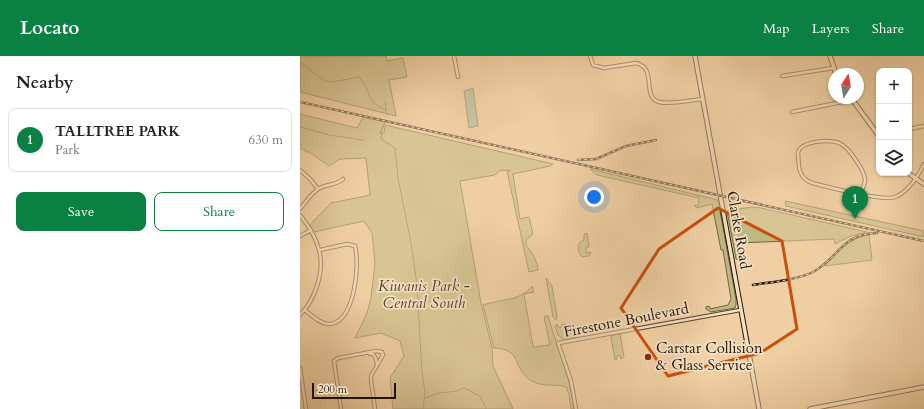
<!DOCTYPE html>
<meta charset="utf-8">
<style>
:root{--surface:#fff;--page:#f6f6f6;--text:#222;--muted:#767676;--line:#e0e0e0;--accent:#0b8043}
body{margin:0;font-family:Cardo,serif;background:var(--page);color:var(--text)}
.controls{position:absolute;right:12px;top:12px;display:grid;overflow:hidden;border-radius:8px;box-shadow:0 1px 3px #0004}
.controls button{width:36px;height:36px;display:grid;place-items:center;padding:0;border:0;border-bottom:1px solid var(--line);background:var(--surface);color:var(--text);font:20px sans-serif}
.compass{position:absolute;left:528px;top:12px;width:36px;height:36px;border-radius:50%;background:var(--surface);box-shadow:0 1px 3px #0004;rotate:11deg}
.scale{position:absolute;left:12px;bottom:10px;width:84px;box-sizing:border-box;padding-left:4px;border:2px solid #231405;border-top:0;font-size:11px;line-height:14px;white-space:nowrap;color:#231405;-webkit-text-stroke:3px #f5e0c3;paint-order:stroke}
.you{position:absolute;left:294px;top:141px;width:14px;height:14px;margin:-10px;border:3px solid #fff;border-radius:50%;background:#1a73e8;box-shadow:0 0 0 6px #1a73e833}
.badge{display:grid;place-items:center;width:26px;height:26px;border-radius:50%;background:var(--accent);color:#fff;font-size:13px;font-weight:700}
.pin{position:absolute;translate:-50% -33px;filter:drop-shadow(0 1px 2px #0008)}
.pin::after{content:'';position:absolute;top:21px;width:14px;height:12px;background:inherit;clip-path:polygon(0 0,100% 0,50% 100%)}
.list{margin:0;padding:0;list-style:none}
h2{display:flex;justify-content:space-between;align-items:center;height:52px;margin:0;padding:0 16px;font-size:17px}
h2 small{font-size:13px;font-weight:400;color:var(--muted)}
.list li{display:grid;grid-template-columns:26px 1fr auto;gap:12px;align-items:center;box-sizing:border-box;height:64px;margin:0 8px 8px;padding:0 8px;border:1px solid var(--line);border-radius:8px}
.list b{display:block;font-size:15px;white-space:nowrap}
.list p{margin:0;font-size:13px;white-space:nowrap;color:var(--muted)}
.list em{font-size:13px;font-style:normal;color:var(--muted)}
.actions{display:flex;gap:8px;padding:12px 16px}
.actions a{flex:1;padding:9px 0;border:1px solid var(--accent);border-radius:8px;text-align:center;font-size:14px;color:var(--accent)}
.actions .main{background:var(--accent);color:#fff}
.icon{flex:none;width:22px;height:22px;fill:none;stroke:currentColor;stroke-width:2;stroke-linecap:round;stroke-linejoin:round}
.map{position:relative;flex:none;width:624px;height:353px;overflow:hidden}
header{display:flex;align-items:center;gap:24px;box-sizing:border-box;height:56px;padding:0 20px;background:var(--accent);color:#fff}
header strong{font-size:19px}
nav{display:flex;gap:22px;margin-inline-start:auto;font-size:14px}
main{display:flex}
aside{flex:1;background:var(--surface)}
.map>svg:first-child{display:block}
.green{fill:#beb981;stroke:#706643}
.water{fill:#9ab6a3;stroke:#6a7564}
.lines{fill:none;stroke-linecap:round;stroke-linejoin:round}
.stream{stroke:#6a7564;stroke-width:1}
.street-casing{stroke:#56432c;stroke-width:4.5}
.secondary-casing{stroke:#231405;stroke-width:5.5}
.street{stroke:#f5e0c3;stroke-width:2.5}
.secondary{stroke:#f5e0c3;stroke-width:3.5}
.rail-casing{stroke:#231405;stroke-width:2.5}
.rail{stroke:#f5e0c3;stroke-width:1;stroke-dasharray:3;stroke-linecap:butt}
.marked{fill:none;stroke:#ca4f0b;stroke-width:3;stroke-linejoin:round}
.poi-dot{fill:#8f2418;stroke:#f5e0c3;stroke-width:1.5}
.labels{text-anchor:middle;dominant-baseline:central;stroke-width:3.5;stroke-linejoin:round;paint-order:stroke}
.street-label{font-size:15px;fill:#231405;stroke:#f5e0c3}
.park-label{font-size:15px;font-style:italic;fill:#52462a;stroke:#f5e0c3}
.poi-label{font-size:15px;fill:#231405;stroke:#f5e0c3;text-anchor:start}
</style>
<header>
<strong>Locato</strong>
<nav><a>Map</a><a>Layers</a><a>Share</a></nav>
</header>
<main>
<aside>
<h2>Nearby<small></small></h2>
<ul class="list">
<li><span class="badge">1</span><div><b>TALLTREE PARK</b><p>Park</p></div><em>630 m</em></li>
</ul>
<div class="actions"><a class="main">Save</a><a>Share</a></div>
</aside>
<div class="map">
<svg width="624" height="353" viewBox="0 0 624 353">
<rect width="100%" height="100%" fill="#efcfa3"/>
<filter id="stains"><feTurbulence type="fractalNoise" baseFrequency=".005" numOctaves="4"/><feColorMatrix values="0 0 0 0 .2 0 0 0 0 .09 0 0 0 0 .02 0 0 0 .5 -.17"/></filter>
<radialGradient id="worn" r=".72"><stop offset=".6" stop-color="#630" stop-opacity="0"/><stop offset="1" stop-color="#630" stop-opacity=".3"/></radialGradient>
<path class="green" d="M 0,0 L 86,0 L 87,5 L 103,2 L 107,21 L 89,24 L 96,60 L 0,36 Z
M 0,58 L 57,72 L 63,61 L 85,66 L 80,77 L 84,77 L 85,69 L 253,108 L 250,110 L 213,118 L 220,163 L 229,161 L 233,178 L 226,184 L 226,189 C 232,197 237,203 238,214 L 229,216 L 207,115 L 210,115 L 210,114 L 199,115 L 195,119 L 160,125 L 181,247 L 192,292 L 193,310 L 213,353 L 93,353 L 90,322 L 104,300 L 100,285 L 81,277 L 55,282 L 67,257 L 71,242 L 75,207 L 72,177 L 64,165 L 14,176 L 10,169 L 31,147 L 70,139 L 66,102 L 40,103 L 29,110 L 12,98 L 0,92 Z
M 290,113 L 418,144 L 436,243 L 436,249 L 435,252 L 411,256 L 406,253 L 406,251 L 407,250 L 410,251 L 410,253 L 428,249 L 431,243 L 423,194 L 421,194 L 412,148 L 397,152 L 394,149 L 398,150 L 399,142 L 297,119 Z
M 485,145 L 624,175 L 624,181 L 486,150 Z
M 451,151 L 461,152 L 567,176 L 551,180 L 535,188 L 534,183 L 439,187 L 441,204 L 436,203 L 427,155 Z
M 287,177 L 289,191 L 286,192 L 286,197 L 291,196 L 289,200 L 282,201 C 278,197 277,190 280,186 L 284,184 L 284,178 Z
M 569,179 L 572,204 L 525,210 C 537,196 549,182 569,179 Z
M 246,222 L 252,230 L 257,260 L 256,264 L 253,261 Z
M 232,230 L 234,236 L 224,238 L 233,291 L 250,289 L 244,261 L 246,260 L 248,260 C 257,291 270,321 274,353 L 271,353 L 269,338 L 266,331 C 255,327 244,332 232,325 C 211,313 224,293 194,292 L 183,249 C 201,243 221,245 232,230 Z
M 257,268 L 259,272 L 262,271 L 261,269 L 266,268 L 267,276 L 311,268 L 308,270 L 279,275 L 278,281 L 263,283 L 258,279 L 255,270 Z
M 320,278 L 324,301 L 321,303 L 320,299 L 317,300 L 317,303 L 315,304 L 311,281 L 312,279 Z"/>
<path class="water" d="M 173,32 L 178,70 L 169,72 L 164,35 Z"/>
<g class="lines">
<path class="stream" d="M 0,6 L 24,25 L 32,26 L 59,21 C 71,32 65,47 86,54 L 87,59
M 85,46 L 86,54
M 84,70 L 82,74 L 81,83 L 95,92 L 98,122 L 111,187 L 117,229 L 122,316 L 125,336 L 123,353
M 0,71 L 29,79 L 63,84
M 125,342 L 139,337 L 157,335 L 164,332 L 180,340 L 186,353"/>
<defs>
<path id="street" d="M 154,0 L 158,21
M 290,0 L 293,9 L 304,12 L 336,7 C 358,12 341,41 359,46 C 370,49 391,44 403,43
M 482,20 L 533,12
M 492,56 L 542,46 L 549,42
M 609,73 L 624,70
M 0,114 L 10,123 L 18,133
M 561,138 C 562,133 565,128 565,123 C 564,114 549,92 541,88 C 532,82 498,85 498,98 C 499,112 498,121 512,127 C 528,131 583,146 595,141 C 608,136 618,120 624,108
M 0,153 C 6,146 12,136 20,132 C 27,128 37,129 43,123
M 0,159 C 8,169 16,181 19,194 C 25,215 15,244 0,259
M 0,180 L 11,174
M 5,254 C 11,259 20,268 29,268 C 55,267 60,208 55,190 L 47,188 L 20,194
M 70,298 L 73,298 L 76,303 L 77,308
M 0,312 L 6,353
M 41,353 L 34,305 L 38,302 L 76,295 L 82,296 L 83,299 L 75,313
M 75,353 L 71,324 L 71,320 L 75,313
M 276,353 L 271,325 L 258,287 L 440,254"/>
<path id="secondary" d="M 395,0 L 459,353
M 530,0 L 536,18
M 551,42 L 579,80
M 608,117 L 624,128
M 510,353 L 624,331"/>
</defs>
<use href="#street" class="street-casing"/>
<use href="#secondary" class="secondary-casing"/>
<use href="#street" class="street"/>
<use href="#secondary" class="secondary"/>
<defs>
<path id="rail" d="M 0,46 L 624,185
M 278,104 L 296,103 L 326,90 L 356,84
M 453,229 C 471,226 497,224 513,216 C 539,202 541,178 577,177"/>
</defs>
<use href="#rail" class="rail-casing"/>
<use href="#rail" class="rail"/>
</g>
<path d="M0 0H624V353H0ZM 418,152 L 482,185 L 497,273 L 460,297 L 368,320 L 321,252 L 359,193 Z" fill="#efcfa3" fill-opacity=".55" fill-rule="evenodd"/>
<path class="marked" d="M 418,152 L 482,185 L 497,273 L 460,297 L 368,320 L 321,252 L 359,193 Z"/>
<circle class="poi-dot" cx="348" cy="301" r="4"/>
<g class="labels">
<g class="street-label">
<text transform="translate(439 174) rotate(80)">Clarke Road</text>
<text transform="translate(326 264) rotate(-11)">Firestone Boulevard</text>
</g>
<g class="park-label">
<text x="124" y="230">Kiwanis Park -<tspan x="124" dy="17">Central South</tspan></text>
</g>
<g class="poi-label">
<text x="356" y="292">Carstar Collision<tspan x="356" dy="17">&amp; Glass Service</tspan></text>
</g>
</g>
<rect width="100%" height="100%" filter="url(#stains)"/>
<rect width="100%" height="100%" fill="url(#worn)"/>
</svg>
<div class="controls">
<button>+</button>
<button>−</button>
<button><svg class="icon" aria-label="layers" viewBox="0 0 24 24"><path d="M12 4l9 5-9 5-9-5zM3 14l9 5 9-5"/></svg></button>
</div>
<svg class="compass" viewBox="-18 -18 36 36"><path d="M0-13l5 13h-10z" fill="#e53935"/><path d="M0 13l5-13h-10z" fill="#767676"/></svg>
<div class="scale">200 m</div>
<div class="you"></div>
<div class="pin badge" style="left:555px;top:163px">1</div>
</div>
</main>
